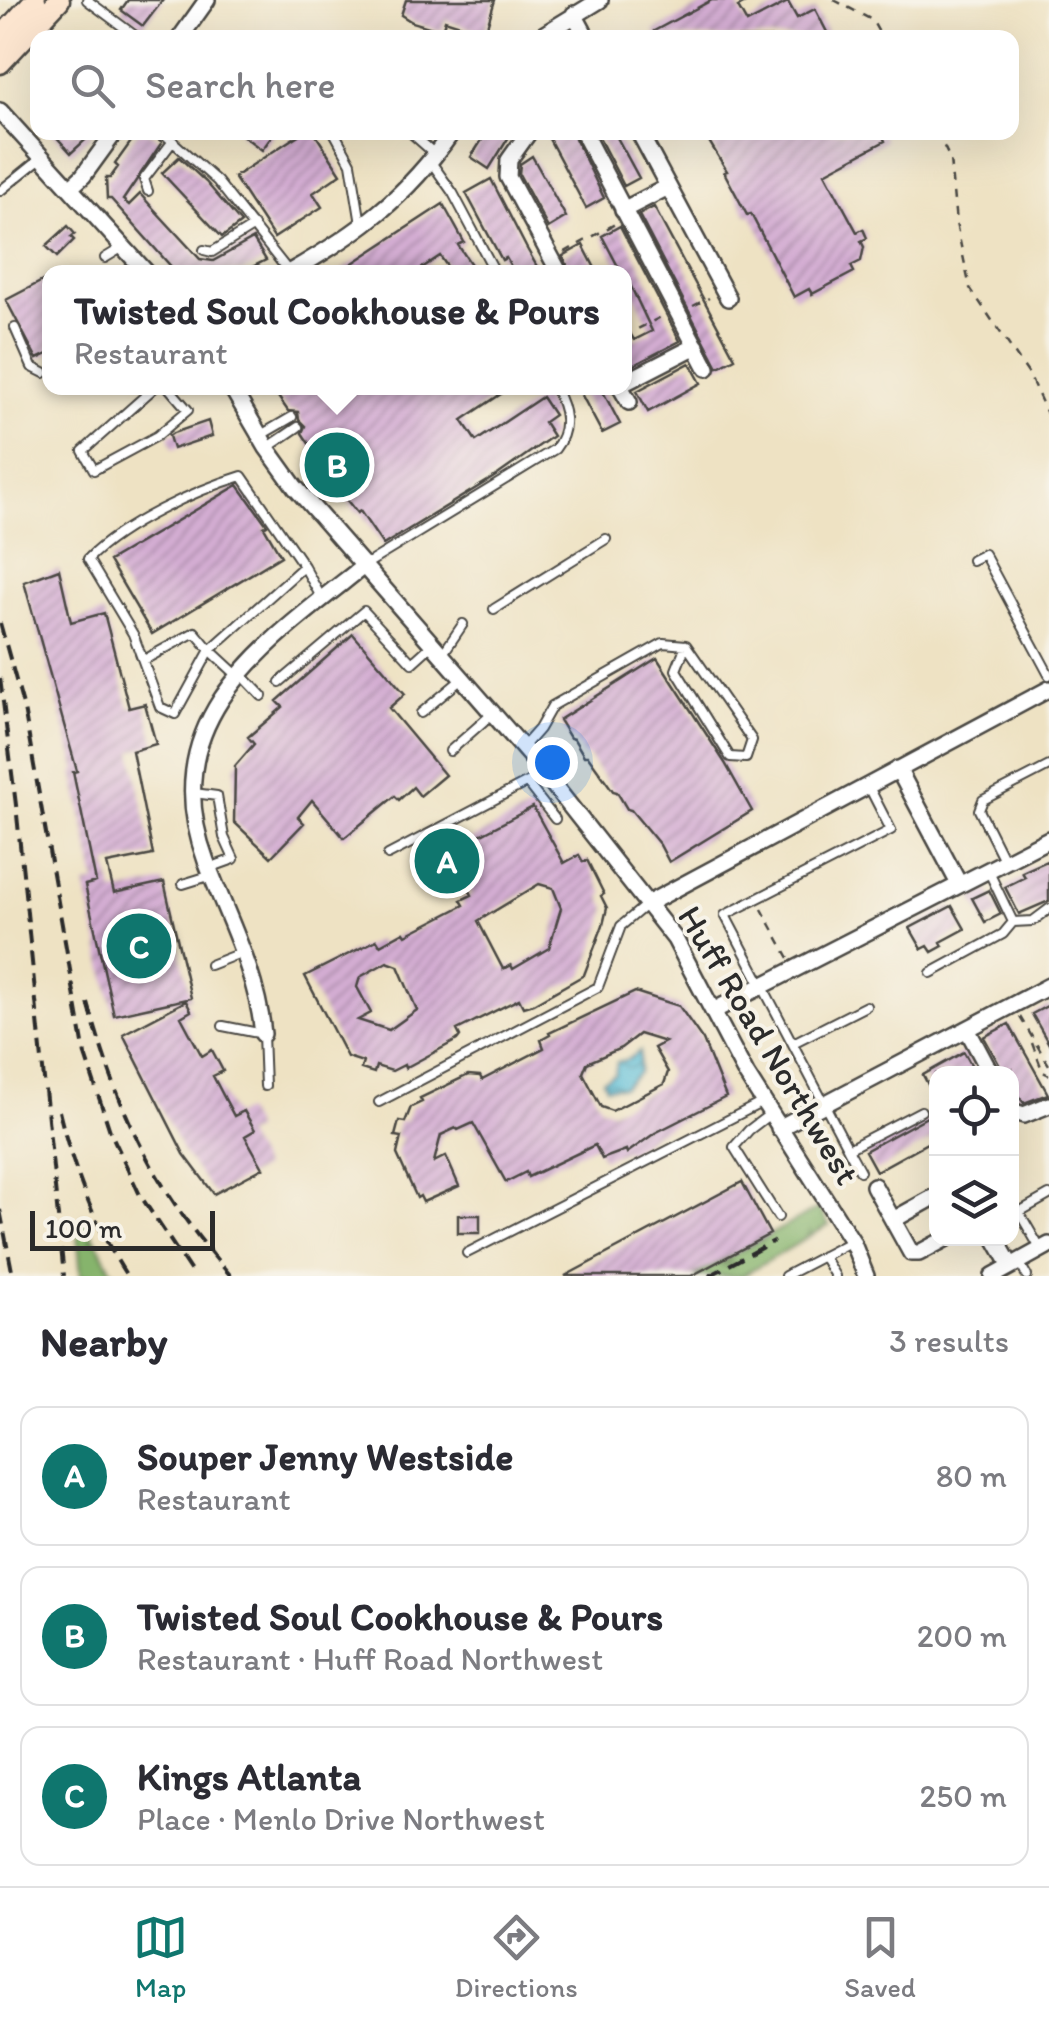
<!DOCTYPE html>
<meta charset="utf-8">
<style>
:root{--surface:#fff;--page:#f2f2f3;--text:#2b2b33;--muted:#7c7c81;--line:#e1e1e2;--accent:#0f766e}
body{margin:0;font-family:Itim,sans-serif;background:var(--page);color:var(--text)}
.controls{position:absolute;right:30px;bottom:30px;display:grid;overflow:hidden;border-radius:20px;box-shadow:0 10px 40px #0002}
.controls button{width:90px;height:90px;display:grid;place-items:center;padding:0;border:0;border-bottom:2px solid var(--line);background:var(--surface);color:var(--text);font:50px sans-serif}
.scale{position:absolute;left:30px;bottom:25px;width:185px;box-sizing:border-box;padding-left:10px;border:5px solid #2b2b2b;border-top:0;font-size:28px;line-height:35px;white-space:nowrap;color:#2b2b2b;-webkit-text-stroke:8px #f7f3e8;paint-order:stroke}
.you{position:absolute;left:552px;top:762px;width:35px;height:35px;margin:-25px;border:8px solid #fff;border-radius:50%;background:#1a73e8;box-shadow:0 0 0 15px #1a73e833}
.badge{display:grid;place-items:center;width:65px;height:65px;border-radius:50%;background:var(--accent);color:#fff;font-size:32px;font-weight:700}
.pin{position:absolute;translate:-50% -50%;border:5px solid #fff;box-shadow:0 2px 10px #0006}
.popup{position:absolute;left:42px;top:265px;width:590px;height:130px;box-sizing:border-box;display:grid;place-content:center;border-radius:20px;background:var(--surface);filter:drop-shadow(0 2px 8px #0005);font-size:32px;white-space:nowrap;color:var(--muted)}
.popup b{font-size:38px;color:var(--text)}
.popup::after{content:'';position:absolute;left:50%;top:100%;margin-left:-20px;border:20px solid transparent;border-top-color:var(--surface)}
.list{margin:0;padding:0;list-style:none}
h2{display:flex;justify-content:space-between;align-items:center;height:130px;margin:0;padding:0 40px;font-size:42px}
h2 small{font-size:32px;font-weight:400;color:var(--muted)}
.list li{display:grid;grid-template-columns:65px 1fr auto;gap:30px;align-items:center;box-sizing:border-box;height:140px;margin:0 20px 20px;padding:0 20px;border:2px solid var(--line);border-radius:20px}
.list b{display:block;font-size:38px;white-space:nowrap}
.list p{margin:0;font-size:32px;white-space:nowrap;color:var(--muted)}
.list em{font-size:32px;font-style:normal;color:var(--muted)}
.icon{flex:none;width:55px;height:55px;fill:none;stroke:currentColor;stroke-width:2;stroke-linecap:round;stroke-linejoin:round}
.map{position:relative;flex:none;width:1049px;height:1276px;overflow:hidden}
.search{position:absolute;background:var(--surface);box-shadow:0 10px 40px #0002;left:30px;right:30px;top:30px;height:110px;display:flex;align-items:center;gap:25px;box-sizing:border-box;padding:0 35px;border-radius:20px;color:var(--muted);font-size:38px}
.sheet{height:610px;background:var(--surface)}
nav{display:flex;justify-content:space-around;align-items:center;box-sizing:border-box;height:140px;border-top:2px solid var(--line);background:var(--surface);font-size:28px;color:var(--muted)}
nav a{display:grid;justify-items:center;gap:5px}
nav .on{color:var(--accent)}
.map>svg:first-child{display:block}
.forest{fill:url(#forest-firs);stroke:#58704c;stroke-width:2.5}
.water{fill:url(#water-waves);stroke:#427481;stroke-width:2.5}
.building{fill:url(#building-hatch);fill-rule:evenodd}
.lines{fill:none;stroke-linecap:round;stroke-linejoin:round}
.service-casing{stroke:#484642;stroke-width:12}
.minor-casing{stroke:#484642;stroke-width:20}
.secondary-casing{stroke:#484642;stroke-width:25}
.path{stroke:#484642;stroke-width:2.5;stroke-dasharray:8 8;stroke-linecap:butt}
.service{stroke:#fff;stroke-width:8}
.minor{stroke:#fff;stroke-width:15}
.secondary{stroke:#fce5cf;stroke-width:20}
.rail{stroke:#2b2b2b;stroke-width:4;stroke-dasharray:15 8;stroke-linecap:butt}
.labels{text-anchor:middle;dominant-baseline:central;stroke-width:8;stroke-linejoin:round;paint-order:stroke}
.street-label{font-size:35px;fill:#2b2b2b;stroke:#f7f3e8}
</style>
<div class="map">
<svg width="1049" height="1276" viewBox="0 0 1049 1276">
<defs>
<pattern id="forest-firs" width="22" height="20" patternUnits="userSpaceOnUse" patternTransform="scale(2.5)"><rect width="22" height="20" fill="#86b46c"/><path d="M5 1l3.5 6h-7zM16 11l3.5 6h-7z" fill="#6e9359"/></pattern>
<pattern id="water-waves" width="16" height="10" patternUnits="userSpaceOnUse" patternTransform="scale(2.5)"><rect width="16" height="10" fill="#59bdd7"/><path d="M0 5q4-4 8 0t8 0" fill="none" stroke="#4a9aaf"/></pattern>
<pattern id="building-hatch" width="6" height="6" patternUnits="userSpaceOnUse" patternTransform="scale(2.5)"><rect width="6" height="6" fill="#d4add3"/><path d="M-1 1l2-2M0 6l6-6M5 7l2-2" fill="none" stroke="#ac8dab"/></pattern>
</defs>
<rect width="100%" height="100%" fill="#f7f3e8"/>
<filter id="ink" filterUnits="userSpaceOnUse"><feTurbulence type="fractalNoise" baseFrequency=".01" numOctaves="2"/><feDisplacementMap in="SourceGraphic" scale="20" xChannelSelector="R" yChannelSelector="G"/><feConvolveMatrix kernelMatrix="1 2 1 2 8 2 1 2 1" color-interpolation-filters="sRGB"/></filter>
<filter id="wash" filterUnits="userSpaceOnUse"><feTurbulence type="fractalNoise" baseFrequency=".0048" numOctaves="4" result="noise"/><feDisplacementMap in="SourceGraphic" scale="40" xChannelSelector="R" yChannelSelector="G"/><feGaussianBlur stdDeviation="2.25" result="paint"/><feColorMatrix in="noise" values="0 0 0 0 0 0 0 0 0 0 0 0 0 0 0 0 0 1.4 0 .05"/><feComposite in="paint" operator="in"/></filter>
<g filter="url(#wash)">
<rect width="100%" height="100%" fill="#eee2c3"/>
<path class="forest" d="M 819,1208 L 829,1225 L 742,1276 L 694,1276 Z
M 83,1217 L 115,1276 L 81,1276 L 78,1240 Z"/>
<path class="water" d="M 640,1051 L 639,1073 L 623,1087 L 606,1087 L 603,1080 L 615,1074 L 617,1062 L 629,1059 Z"/>
<g id="blocks">
<path class="building" d="M 128,0 L 163,0 L 143,26 L 121,10 Z
M 406,0 L 495,0 L 485,33 L 445,20 L 442,31 L 412,22 L 401,15 Z
M 712,0 L 751,0 L 738,7 L 747,23 L 788,2 L 797,18 L 815,9 L 830,38 L 657,38 L 654,31 Z
M 52,132 L 94,132 L 71,153 Z
M 138,132 L 149,132 L 162,142 L 123,200 L 129,205 L 140,194 L 200,259 L 213,261 L 253,239 L 266,260 L 242,272 L 176,272 L 111,199 L 107,199 L 106,178 L 110,178 L 118,167 L 115,164 Z
M 238,132 L 275,132 L 262,150 Z
M 303,132 L 314,132 L 341,174 L 313,193 L 322,207 L 274,238 L 234,177 Z
M 487,132 L 512,132 L 489,169 L 471,157 Z
M 552,132 L 572,132 L 604,198 L 586,208 L 547,135 Z
M 596,132 L 614,132 L 639,178 L 624,186 Z
M 707,132 L 881,132 L 885,141 L 825,173 L 857,232 L 863,229 L 867,238 L 861,241 L 864,247 L 861,261 L 851,266 L 854,272 L 812,294 L 809,289 L 794,297 L 751,214 L 747,215 L 724,172 L 727,171 L 707,138 Z
M 532,156 L 566,217 L 548,228 L 519,174 L 520,164 Z
M 179,157 L 206,182 L 241,223 L 232,230 L 222,237 L 162,173 Z
M 491,179 L 526,247 L 540,272 L 514,272 L 506,258 L 502,260 L 466,193 Z
M 443,204 L 464,242 L 458,245 L 476,272 L 451,272 L 440,256 L 416,272 L 339,272 Z
M 654,207 L 735,358 L 718,367 L 639,215 Z
M 68,226 L 75,234 L 71,237 L 74,240 L 57,257 L 46,246 Z
M 620,226 L 680,341 L 624,370 L 624,323 L 634,340 L 652,331 L 624,272 L 621,272 L 602,236 Z
M 583,245 L 597,272 L 570,271 L 563,256 Z
M 50,277 L 50,353 L 37,359 L 6,300 Z
M 690,363 L 701,383 L 648,412 L 637,391 Z
M 272,388 L 510,388 L 462,420 L 476,441 L 542,397 L 554,415 L 544,422 L 553,436 L 499,474 L 383,545 L 360,511 L 357,513 L 346,499 L 302,433 L 305,426 L 299,420 L 298,412 L 288,411 Z
M 578,388 L 601,388 L 620,424 L 602,433 Z
M 208,421 L 212,436 L 173,449 L 169,436 L 173,433 Z
M 238,485 L 267,525 L 264,527 L 281,556 L 152,634 L 109,561 Z
M 59,569 L 71,622 L 104,613 L 129,708 L 145,704 L 156,744 L 132,751 L 153,855 L 107,864 L 114,893 L 164,882 L 191,998 L 114,1015 L 85,885 L 96,882 L 73,772 L 77,771 L 24,582 Z
M 353,634 L 405,694 L 389,708 L 445,775 L 420,796 L 413,787 L 399,800 L 395,796 L 344,838 L 312,800 L 298,817 L 304,823 L 271,857 L 234,822 L 235,766 L 254,744 L 248,737 L 283,707 L 277,701 Z
M 657,658 L 725,763 L 752,811 L 669,862 L 660,845 L 631,810 L 627,809 L 617,792 L 613,791 L 588,756 L 584,756 L 574,739 L 570,738 L 559,720 Z
M 533,807 L 564,863 L 579,855 L 583,862 L 587,860 L 604,894 L 601,896 L 607,908 L 603,925 L 584,975 L 533,1004 L 523,1007 L 519,999 L 457,1030 L 460,1036 L 457,1040 L 405,1068 L 404,1065 L 392,1071 L 376,1066 L 374,1073 L 361,1069 L 363,1062 L 347,1057 L 305,976 L 377,940 L 380,945 L 404,932 L 406,935 L 464,905 L 461,900 L 472,895 L 458,867 L 443,875 L 434,859 ZM 539,884 L 553,888 L 561,908 L 549,948 L 513,969 L 511,965 L 503,969 L 478,921 ZM 387,962 L 398,966 L 417,1010 L 389,1030 L 358,1020 L 371,1013 L 357,987 L 360,977 Z
M 1049,860 L 1049,901 L 1019,914 L 1005,887 L 1025,877 L 1022,872 Z
M 989,890 L 1001,914 L 985,922 L 972,898 Z
M 952,906 L 965,929 L 941,942 L 943,946 L 932,952 L 928,946 L 922,949 L 910,928 Z
M 635,992 L 679,1006 L 703,1040 L 726,1097 L 655,1133 L 627,1153 L 626,1150 L 602,1159 L 595,1145 L 528,1177 L 526,1172 L 506,1182 L 473,1123 L 458,1130 L 456,1128 L 441,1135 L 434,1162 L 446,1156 L 459,1186 L 423,1202 L 420,1196 L 417,1198 L 397,1154 L 401,1137 L 395,1136 L 399,1121 L 405,1122 L 411,1107 L 422,1102 L 420,1098 L 468,1075 L 480,1076 L 482,1080 L 544,1048 L 541,1040 L 550,1035 L 549,1033 ZM 639,1034 L 665,1042 L 654,1048 L 668,1072 L 664,1084 L 612,1111 L 601,1107 L 583,1073 L 587,1063 L 621,1048 Z
M 186,1001 L 191,1011 L 181,1017 L 202,1056 L 212,1050 L 223,1071 L 213,1076 L 234,1116 L 244,1111 L 255,1130 L 245,1136 L 263,1168 L 214,1194 L 184,1154 L 123,1034 Z
M 1049,1005 L 1049,1044 L 1032,1014 Z
M 1009,1024 L 1048,1094 L 1024,1103 L 1015,1092 L 1012,1094 L 1012,1069 L 1004,1073 L 984,1037 Z
M 964,1052 L 974,1070 L 968,1074 L 936,1074 L 936,1100 L 923,1075 Z
M 936,1112 L 936,1138 L 876,1171 L 865,1151 Z
M 742,1182 L 770,1234 L 691,1276 L 565,1276 Z
M 458,1215 L 480,1215 L 480,1233 L 458,1233 Z"/>
</g>
</g>
<g filter="url(#ink)">
<use href="#blocks" fill-opacity="0" stroke="#484642" stroke-width="2.5"/>
<g class="lines">
<defs>
<path id="service" d="M 87,0 L 138,38
M 162,132 L 217,181 L 289,272
M 334,132 L 351,163 L 361,224
M 410,132 L 436,155
M 431,162 L 453,193 L 495,272
M 0,191 L 42,157
M 148,191 L 144,179 L 173,141
M 204,250 L 212,252 L 254,226
M 105,258 L 123,247
M 15,328 L 32,367 L 44,373
M 154,388 L 83,451 L 94,470 L 157,436 L 188,410 L 169,388
M 261,435 L 292,417
M 267,448 L 298,427
M 972,560 L 984,554 L 1049,675
M 365,565 L 555,449 C 571,429 566,409 555,388
M 494,609 L 606,539
M 442,655 L 463,624
M 144,660 L 195,632 L 210,650 L 175,714 L 160,707 L 133,634 L 88,559 C 122,524 196,490 242,476 L 304,566 L 322,599
M 240,673 L 262,696
M 237,675 L 210,650 L 304,566
M 280,682 L 364,611 L 412,663 L 433,644
M 421,713 L 463,678
M 524,746 L 539,729 L 552,706 L 663,643 L 686,645 L 752,740 L 746,758 L 730,757 L 676,670 L 686,645
M 450,751 L 493,713
M 527,783 L 555,819
M 868,785 L 891,830 L 725,915 L 848,1149 L 921,1111
M 194,793 L 217,796 L 224,837 L 234,859 L 209,868
M 388,855 L 545,773
M 1005,862 L 979,810 L 983,800 L 1049,766
M 988,870 L 1013,922 L 1033,921 L 1049,909
M 183,884 L 212,875
M 210,965 L 243,952
M 931,973 L 1003,934 L 1013,922
M 223,1026 L 263,1034 L 265,1086
M 793,1043 L 866,1006
M 379,1102 L 598,987 L 621,926 L 647,904
M 770,1114 L 749,1130 L 734,1147 L 778,1217
M 848,1149 L 860,1171
M 1041,1250 L 1019,1212 L 1049,1195
M 467,1253 L 763,1102
M 823,1256 L 835,1276
M 1019,1262 L 1027,1276
M 785,1276 L 852,1241"/>
<path id="minor" d="M 574,14 L 587,38
M 180,38 L 207,0
M 538,38 L 600,0
M 0,111 L 146,272
M 529,132 L 509,160 L 508,177 L 559,272
M 583,132 L 707,368
M 639,132 L 728,298
M 70,188 L 83,176 L 115,132
M 623,210 L 668,187
M 290,272 C 358,233 406,198 452,132
M 624,383 L 696,346
M 232,388 L 267,448 L 295,487 L 537,764 L 675,939 L 746,1074 L 852,1241 L 866,1276
M 621,388 L 629,402
M 898,769 L 959,884
M 647,904 L 1049,689
M 713,1011 L 1049,839
M 967,1029 L 991,1074
M 263,1034 C 257,972 228,919 206,861 C 153,717 267,643 365,565
M 1012,1111 L 1024,1115 L 1049,1105
M 779,1128 L 1049,986
M 874,1186 L 911,1253 L 919,1253 L 947,1238
M 893,1220 L 936,1196
M 995,1238 L 1011,1266
M 993,1276 L 1049,1245"/>
<path id="secondary" d="M 0,39 L 35,0
M 0,63 L 59,0"/>
</defs>
<use href="#service" class="service-casing"/>
<use href="#minor" class="minor-casing"/>
<use href="#secondary" class="secondary-casing"/>
<path class="path" d="M 834,0 L 872,20 L 882,38
M 937,132 L 950,159 L 956,223 L 970,288 L 1028,373 L 1049,418
M 565,252 L 615,224
M 693,306 L 709,298
M 624,336 L 663,316
M 762,909 L 789,958
M 1020,1017 L 1049,1065
M 1032,1043 L 1043,1072 L 1049,1075"/>
<use href="#service" class="service"/>
<use href="#minor" class="minor"/>
<use href="#secondary" class="secondary"/>
<path class="rail" d="M 0,623 L 24,709 L 85,1055 L 110,1131 L 140,1195 L 194,1276
M 0,678 L 16,805 L 64,1276
M 88,1003 C 119,1114 154,1189 231,1276
M 59,1111 C 73,1169 94,1225 127,1276
M 0,1210 L 13,1276
M 709,1276 L 774,1241"/>
</g>
</g>
<g class="labels">
<g class="street-label">
<text transform="translate(769 1045) rotate(59)">Huff Road Northwest</text>
</g>
</g>
</svg>
<div class="controls">
<button><svg class="icon" aria-label="locate" viewBox="0 0 24 24"><circle cx="12" cy="12" r="6"/><path d="M12 2v4M12 18v4M2 12h4M18 12h4"/></svg></button>
<button><svg class="icon" aria-label="layers" viewBox="0 0 24 24"><path d="M12 4l9 5-9 5-9-5zM3 14l9 5 9-5"/></svg></button>
</div>
<div class="scale">100 m</div>
<div class="you"></div>
<div class="pin badge" style="left:447px;top:861px">A</div>
<div class="pin badge" style="left:337px;top:465px">B</div>
<div class="popup"><b>Twisted Soul Cookhouse &amp; Pours</b>Restaurant</div>
<div class="pin badge" style="left:139px;top:946px">C</div>
<div class="search"><svg class="icon" aria-label="search" viewBox="0 0 24 24"><circle cx="10" cy="10" r="6"/><path d="M15 15l6 6"/></svg>Search here</div>
</div>
<section class="sheet">
<h2>Nearby<small>3 results</small></h2>
<ul class="list">
<li><span class="badge">A</span><div><b>Souper Jenny Westside</b><p>Restaurant</p></div><em>80 m</em></li>
<li><span class="badge">B</span><div><b>Twisted Soul Cookhouse &amp; Pours</b><p>Restaurant · Huff Road Northwest</p></div><em>200 m</em></li>
<li><span class="badge">C</span><div><b>Kings Atlanta</b><p>Place · Menlo Drive Northwest</p></div><em>250 m</em></li>
</ul>
</section>
<nav>
<a class="on"><svg class="icon" aria-label="map" viewBox="0 0 24 24"><path d="M3 6l6-2 6 2 6-2v14l-6 2-6-2-6 2zM9 4v14M15 6v14"/></svg>Map</a>
<a><svg class="icon" aria-label="directions" viewBox="0 0 24 24"><path d="M12 3l9 9-9 9-9-9zM9 14v-3h6M13 9l2 2-2 2"/></svg>Directions</a>
<a><svg class="icon" aria-label="saved" viewBox="0 0 24 24"><path d="M7 4h10v16l-5-4-5 4z"/></svg>Saved</a>
</nav>
